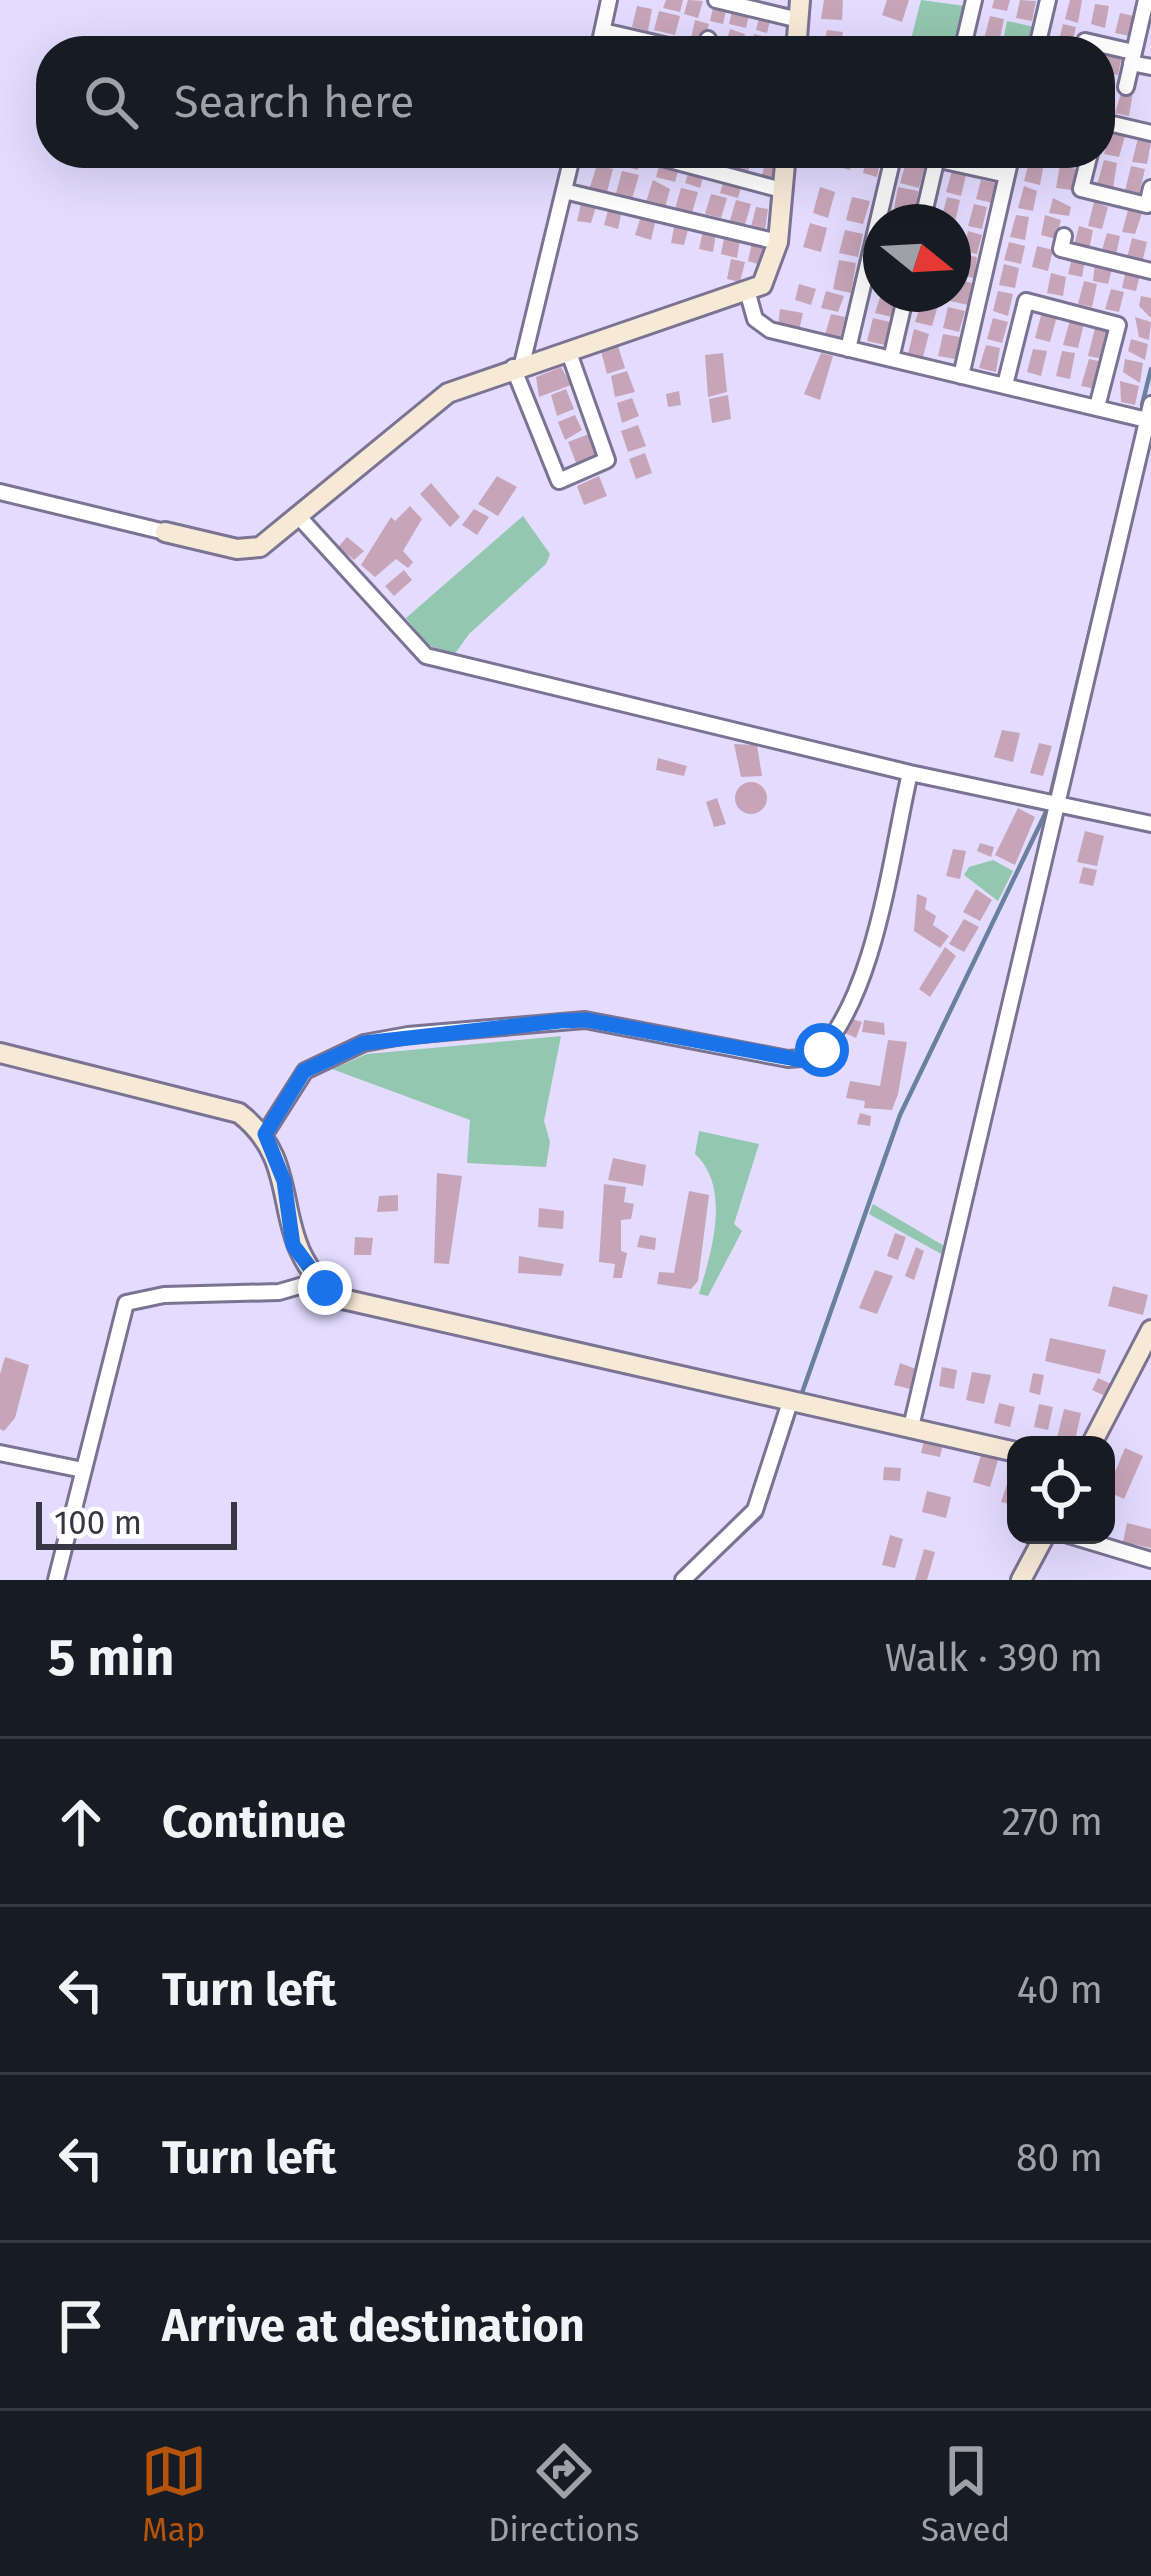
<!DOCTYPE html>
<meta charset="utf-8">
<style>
:root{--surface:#171b24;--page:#242831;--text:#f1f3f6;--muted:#9ea1a6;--line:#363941;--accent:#b45309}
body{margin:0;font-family:"Fira Sans",sans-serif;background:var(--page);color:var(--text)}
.controls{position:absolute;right:36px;bottom:36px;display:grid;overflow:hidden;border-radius:24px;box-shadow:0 12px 48px #0002}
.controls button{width:108px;height:108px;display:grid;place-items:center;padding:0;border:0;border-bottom:3px solid var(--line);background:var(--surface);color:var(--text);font:60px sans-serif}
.compass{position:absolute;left:863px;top:204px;width:108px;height:108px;border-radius:50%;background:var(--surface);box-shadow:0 12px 48px #0002;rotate:108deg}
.scale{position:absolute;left:36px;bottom:30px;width:201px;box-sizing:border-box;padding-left:12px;border:6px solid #383643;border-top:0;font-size:33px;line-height:42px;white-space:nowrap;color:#383643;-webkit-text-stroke:9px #fff;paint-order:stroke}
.stop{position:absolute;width:36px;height:36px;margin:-27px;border:9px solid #1a73e8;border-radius:50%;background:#fff}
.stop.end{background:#1a73e8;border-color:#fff;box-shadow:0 3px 12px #0008}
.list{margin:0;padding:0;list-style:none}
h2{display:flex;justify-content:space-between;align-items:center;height:156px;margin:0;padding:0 48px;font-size:51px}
h2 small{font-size:39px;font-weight:400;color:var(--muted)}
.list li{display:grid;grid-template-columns:78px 1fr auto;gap:36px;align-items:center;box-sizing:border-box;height:168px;padding:0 48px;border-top:3px solid var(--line)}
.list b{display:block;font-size:45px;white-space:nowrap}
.list em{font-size:39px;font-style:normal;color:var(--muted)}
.icon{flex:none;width:66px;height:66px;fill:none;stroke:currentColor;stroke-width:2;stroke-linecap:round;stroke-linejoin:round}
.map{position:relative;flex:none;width:1151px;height:1580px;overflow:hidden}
.search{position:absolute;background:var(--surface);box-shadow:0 12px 48px #0002;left:36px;right:36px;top:36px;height:132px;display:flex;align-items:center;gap:30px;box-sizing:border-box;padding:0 42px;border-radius:48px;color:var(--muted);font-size:45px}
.sheet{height:828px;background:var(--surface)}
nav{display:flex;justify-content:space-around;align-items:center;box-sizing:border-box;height:168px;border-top:3px solid var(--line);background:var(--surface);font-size:33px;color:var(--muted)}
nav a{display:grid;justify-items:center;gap:6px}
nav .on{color:var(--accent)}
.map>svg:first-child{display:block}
.green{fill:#94c7af}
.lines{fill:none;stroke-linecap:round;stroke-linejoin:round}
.stream{stroke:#6a809f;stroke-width:4.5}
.building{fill:#c7a5b8}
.street-casing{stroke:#7a7392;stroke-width:20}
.secondary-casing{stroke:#7a7392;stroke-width:24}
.street{stroke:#fff;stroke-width:14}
.secondary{stroke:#f6e9d6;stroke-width:18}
.route{stroke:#1a73e8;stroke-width:15}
</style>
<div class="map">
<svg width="1151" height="1580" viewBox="0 0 1151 1580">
<rect width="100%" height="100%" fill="#e3dcff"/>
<path class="green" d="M 921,0 L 965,6 L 954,51 L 908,51 Z
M 1007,21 L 1035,27 L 1030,51 L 1001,51 Z
M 523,516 L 550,554 L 546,564 L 469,634 L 454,655 L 428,645 L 406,618 Z
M 993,860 L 1013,871 L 998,901 L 964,875 L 969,867 Z
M 561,1036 L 544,1121 L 550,1142 L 546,1167 L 467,1163 L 470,1120 L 332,1069 L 367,1054 Z
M 699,1131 L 759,1144 L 734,1224 L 742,1231 L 708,1296 L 699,1294 C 711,1253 732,1188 695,1154 Z
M 873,1204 L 946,1247 L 943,1255 L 869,1214 Z"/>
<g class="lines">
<path class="stream" d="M 1142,405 L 1151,369
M 1051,793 L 1138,430
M 802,1393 L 900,1115 L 1046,812
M 693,1580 L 761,1516 L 795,1412"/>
</g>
<path class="building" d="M 666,0 L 683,0 L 680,12 L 663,8 Z
M 688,0 L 703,1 L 698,18 L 684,14 Z
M 824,0 L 843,0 L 842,20 L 821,19 Z
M 887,0 L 909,0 L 902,22 L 882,15 Z
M 994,0 L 1010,0 L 1007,11 L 992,8 Z
M 1020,0 L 1036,1 L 1032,21 L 1016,18 Z
M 1070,0 L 1082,0 L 1078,23 L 1065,19 Z
M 714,3 L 727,6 L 723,24 L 710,21 Z
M 1095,4 L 1109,6 L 1105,28 L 1091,24 Z
M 637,6 L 652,9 L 648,31 L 632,27 Z
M 733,7 L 750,11 L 746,28 L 729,24 Z
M 659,11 L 680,16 L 675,35 L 654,30 Z
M 1120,13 L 1134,16 L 1130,36 L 1115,33 Z
M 760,14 L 771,17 L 767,33 L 756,30 Z
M 990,16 L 1004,19 L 999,43 L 984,39 Z
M 695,20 L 709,24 L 705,41 L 691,38 Z
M 1063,24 L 1076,27 L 1070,51 L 1057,48 Z
M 730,29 L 745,34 L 740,51 L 724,51 Z
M 827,30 L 843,32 L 839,51 L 823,49 Z
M 754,34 L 770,38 L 767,51 L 749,51 Z
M 1108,52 L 1122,55 L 1118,75 L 1104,73 Z
M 1122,90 L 1133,92 L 1129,116 L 1115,113 Z
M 1110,133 L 1125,136 L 1119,157 L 1104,154 Z
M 1138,138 L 1151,142 L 1147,164 L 1132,162 Z
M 626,153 L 643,153 L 638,170 L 622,166 Z
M 739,153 L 753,153 L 748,172 L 735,169 Z
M 810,153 L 827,153 L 824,164 L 808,159 Z
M 838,153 L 853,153 L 850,170 L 835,166 Z
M 867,153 L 882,153 L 877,177 L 863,173 Z
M 767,156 L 781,160 L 777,178 L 762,175 Z
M 907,159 L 925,165 L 919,188 L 900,183 Z
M 1030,159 L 1044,163 L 1040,185 L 1024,181 Z
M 1104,160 L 1117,163 L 1113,188 L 1097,185 Z
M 660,162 L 679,167 L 675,182 L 656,177 Z
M 597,165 L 613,169 L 607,192 L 590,187 Z
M 1060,165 L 1076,169 L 1072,190 L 1056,188 Z
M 1131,166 L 1145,169 L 1139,195 L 1125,191 Z
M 690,168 L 704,173 L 700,188 L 685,183 Z
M 622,171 L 639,175 L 631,202 L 615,197 Z
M 952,171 L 966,175 L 961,196 L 946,192 Z
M 725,177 L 742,183 L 738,198 L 720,193 Z
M 653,180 L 670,189 L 665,208 L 646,202 Z
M 981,180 L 995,183 L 992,203 L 976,199 Z
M 1024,186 L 1037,191 L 1033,211 L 1018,208 Z
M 820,187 L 835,192 L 828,218 L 813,213 Z
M 898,187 L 918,191 L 915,214 L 894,209 Z
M 681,188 L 698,192 L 692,213 L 675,209 Z
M 711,194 L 727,198 L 721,218 L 705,214 Z
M 852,197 L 870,201 L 863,224 L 846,220 Z
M 947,197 L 960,200 L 955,222 L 941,220 Z
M 1053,198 L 1071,207 L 1069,216 L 1049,213 Z
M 582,200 L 597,203 L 591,223 L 577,221 Z
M 736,200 L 751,204 L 744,228 L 729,224 Z
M 1094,202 L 1108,207 L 1102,229 L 1088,226 Z
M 974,204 L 987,207 L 982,229 L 968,226 Z
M 609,207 L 622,210 L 618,229 L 604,225 Z
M 756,207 L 768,209 L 765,230 L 751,227 Z
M 1128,210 L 1142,213 L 1135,234 L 1122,232 Z
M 1016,215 L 1029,217 L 1025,240 L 1010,237 Z
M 1045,215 L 1061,220 L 1056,239 L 1041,235 Z
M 641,216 L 656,219 L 651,240 L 635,235 Z
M 675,222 L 689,226 L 684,245 L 671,243 Z
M 810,223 L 827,228 L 821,252 L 803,247 Z
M 1079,226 L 1093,230 L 1089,250 L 1074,246 Z
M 845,230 L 863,234 L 858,257 L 839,253 Z
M 703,231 L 716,234 L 713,252 L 699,249 Z
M 968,231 L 982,235 L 977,254 L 963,251 Z
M 1107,233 L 1120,236 L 1116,255 L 1101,253 Z
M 724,238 L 740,240 L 737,258 L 721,254 Z
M 1132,238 L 1147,242 L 1142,263 L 1127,258 Z
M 1009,242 L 1025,246 L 1021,264 L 1004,260 Z
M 752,243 L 765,245 L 761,265 L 748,261 Z
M 1037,246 L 1053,250 L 1048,271 L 1032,267 Z
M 959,254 L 977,257 L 974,278 L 955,274 Z
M 1072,258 L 1085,261 L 1082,277 L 1068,274 Z
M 731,259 L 745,262 L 740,282 L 727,279 Z
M 839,260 L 856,263 L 851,293 L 833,289 Z
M 1004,264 L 1019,268 L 1015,288 L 999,285 Z
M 1095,264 L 1112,269 L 1108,284 L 1093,281 Z
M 1126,270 L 1140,274 L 1136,291 L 1122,288 Z
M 1051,273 L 1066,277 L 1063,296 L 1047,293 Z
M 956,279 L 972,283 L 968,305 L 950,301 Z
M 1084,281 L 1097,284 L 1092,307 L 1078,304 Z
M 799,284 L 816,289 L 811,305 L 795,300 Z
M 1111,289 L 1124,292 L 1119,312 L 1105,309 Z
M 826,291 L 844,296 L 838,312 L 821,308 Z
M 998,291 L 1013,294 L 1008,316 L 993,311 Z
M 881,294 L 898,294 L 892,317 L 875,313 Z
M 1141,296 L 1151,298 L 1151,318 L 1139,306 Z
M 922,300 L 938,305 L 932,326 L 915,322 Z
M 948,307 L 965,311 L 959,332 L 943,328 Z
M 780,309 L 803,313 L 799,331 L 778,326 Z
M 1042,312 L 1057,316 L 1050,342 L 1035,338 Z
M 831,314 L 845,317 L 840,339 L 825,335 Z
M 1135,317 L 1151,322 L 1149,340 L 1139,337 Z
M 873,318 L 890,322 L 885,345 L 867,341 Z
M 993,318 L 1008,322 L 1002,343 L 987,339 Z
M 1070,320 L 1084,323 L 1078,348 L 1063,345 Z
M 1095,328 L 1110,331 L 1103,359 L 1088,356 Z
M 914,329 L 929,334 L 923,357 L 908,354 Z
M 943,334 L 960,337 L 955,359 L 938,356 Z
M 1131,339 L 1148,344 L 1145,360 L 1128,351 Z
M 986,345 L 1000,348 L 996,372 L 979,368 Z
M 618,346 L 625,368 L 607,374 L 601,351 Z
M 1033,349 L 1047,351 L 1041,376 L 1027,372 Z
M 1062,351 L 1075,353 L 1070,379 L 1056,376 Z
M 723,353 L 727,392 L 708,397 L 705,355 Z
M 821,353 L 833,356 L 820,400 L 804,394 Z
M 1089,359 L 1103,362 L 1096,389 L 1081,386 Z
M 1125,359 L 1143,363 L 1140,383 L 1123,372 Z
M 561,367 L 571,385 L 539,397 L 536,377 Z
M 627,371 L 635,392 L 615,397 L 611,376 Z
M 1120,381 L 1139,386 L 1135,405 L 1121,402 Z
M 566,389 L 574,409 L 557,416 L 551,395 Z
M 679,391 L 681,405 L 668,407 L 666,394 Z
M 728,395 L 731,419 L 712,423 L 709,399 Z
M 632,398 L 639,416 L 622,423 L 617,403 Z
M 575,415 L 582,430 L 565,440 L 558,422 Z
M 638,425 L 646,446 L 628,452 L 621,431 Z
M 589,434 L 599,456 L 576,463 L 568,442 Z
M 645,453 L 652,473 L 636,479 L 629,459 Z
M 497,476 L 517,487 L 498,516 L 478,504 Z
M 599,476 L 607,496 L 584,505 L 577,486 Z
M 431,483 L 460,517 L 450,527 L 420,494 Z
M 410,506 L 422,519 L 403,551 L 413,562 L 408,568 L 396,559 L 375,577 L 361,565 L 391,517 L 395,521 Z
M 474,509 L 489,517 L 477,535 L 462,525 Z
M 347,537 L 364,551 L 354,560 L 338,547 Z
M 404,570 L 412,580 L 394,596 L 385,586 Z
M 1002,730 L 1020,733 L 1013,762 L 994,757 Z
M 1039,743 L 1052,746 L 1043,776 L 1030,773 Z
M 734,744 L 757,745 L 762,776 L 741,777 Z
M 658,758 L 687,766 L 684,776 L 656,770 Z
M735 798a16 16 0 1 1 32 0a16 16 0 1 1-32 0Z
M 717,798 L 726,824 L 714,827 L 706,802 Z
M 1018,808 L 1035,817 L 1015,865 L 995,855 Z
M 1085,831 L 1104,836 L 1097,866 L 1077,862 Z
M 980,843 L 994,847 L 991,857 L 977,851 Z
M 953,849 L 966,851 L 960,879 L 946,876 Z
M 1083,867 L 1097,870 L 1093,886 L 1079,883 Z
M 976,889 L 992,900 L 980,921 L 963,912 Z
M 917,894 L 927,898 L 925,909 L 936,916 L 933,925 L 949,936 L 940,948 L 914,931 Z
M 964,919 L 979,927 L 964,952 L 949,944 Z
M 945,947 L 956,956 L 930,997 L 919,989 Z
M 849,1018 L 862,1022 L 856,1038 L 843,1032 Z
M 864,1020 L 884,1023 L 885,1035 L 862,1032 Z
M 888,1040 L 907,1042 L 898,1094 L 892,1110 L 864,1108 L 865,1101 L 846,1098 L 850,1081 L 880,1086 Z
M 860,1113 L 871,1116 L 870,1126 L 857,1124 Z
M 613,1158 L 646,1165 L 643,1186 L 608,1180 Z
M 437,1173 L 462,1176 L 449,1264 L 434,1263 Z
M 604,1184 L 626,1187 L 624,1202 L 634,1204 L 631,1219 L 621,1220 L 621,1251 L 627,1253 L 622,1278 L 613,1278 L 615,1264 L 599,1262 Z
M 689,1191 L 709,1195 L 698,1281 L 691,1289 L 657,1284 L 659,1272 L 674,1273 Z
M 398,1195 L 398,1211 L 377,1212 L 379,1196 Z
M 539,1208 L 564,1211 L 563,1229 L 538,1227 Z
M 895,1233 L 906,1237 L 898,1260 L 887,1256 Z
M 640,1235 L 656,1238 L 655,1250 L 637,1247 Z
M 355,1237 L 373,1238 L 371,1255 L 354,1255 Z
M 916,1247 L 924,1251 L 914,1280 L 905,1276 Z
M 519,1256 L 564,1264 L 561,1276 L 518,1273 Z
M 875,1270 L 893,1276 L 877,1314 L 859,1308 Z
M 1113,1286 L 1148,1295 L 1143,1315 L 1108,1306 Z
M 1050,1338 L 1106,1350 L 1100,1374 L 1045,1361 Z
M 5,1357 L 29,1365 L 15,1418 L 4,1431 L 0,1429 L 0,1374 Z
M 900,1363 L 916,1369 L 910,1389 L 894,1385 Z
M 942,1367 L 957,1370 L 954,1389 L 939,1386 Z
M 972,1372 L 991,1375 L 984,1404 L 966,1400 Z
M 1033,1373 L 1044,1375 L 1040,1395 L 1029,1392 Z
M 1098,1378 L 1111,1384 L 1105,1396 L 1092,1390 Z
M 999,1403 L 1015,1407 L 1010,1427 L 994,1423 Z
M 1039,1404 L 1053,1407 L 1048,1430 L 1034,1427 Z
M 1064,1409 L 1081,1413 L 1074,1445 L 1056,1442 Z
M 924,1440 L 943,1444 L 940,1457 L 921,1453 Z
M 1125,1448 L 1143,1456 L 1124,1499 L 1107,1491 Z
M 981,1455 L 998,1460 L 990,1487 L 973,1482 Z
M 884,1467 L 901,1468 L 900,1481 L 883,1480 Z
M 1008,1481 L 1016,1483 L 1016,1506 L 1001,1502 Z
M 927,1491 L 951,1497 L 946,1518 L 922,1512 Z
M 1127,1523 L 1151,1529 L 1151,1548 L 1123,1542 Z
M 890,1535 L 903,1539 L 895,1568 L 882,1565 Z
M 924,1549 L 935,1552 L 927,1580 L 915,1580 Z"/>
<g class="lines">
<defs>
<path id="street" d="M 716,0 L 799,20
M 603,31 L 690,51
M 1085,41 L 1133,52
M 598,51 L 609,0
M 705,51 L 708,39
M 962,51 L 974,0
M 1036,51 L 1048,0
M 1131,63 L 1151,67
M 1126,87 L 1146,0
M 1100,121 L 1151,133
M 908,153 L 1007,175 L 1012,153
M 1090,153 L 1081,189 L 1147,205 L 1151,188
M 647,154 L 782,190
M 564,191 L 778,242
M 922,222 L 938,153
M 1064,236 L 1061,249 L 1151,271
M 748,294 L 755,319 L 770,330 L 1151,421
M 848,349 L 894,153
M 891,359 L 906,294
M 522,364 L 573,153
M 513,367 L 559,481 L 607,460 L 568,350
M 961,376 L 1007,175
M 1005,385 L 1026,301 L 1118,325 L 1097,407
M 0,492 L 165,532
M 300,518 L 426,656 L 910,773 L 1151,824
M 265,1134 L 305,1071 L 364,1043 L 408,1035 L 585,1020 L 788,1059 L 815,1057 C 876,998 891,854 910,773
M 911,1427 L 1151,404
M 0,1453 L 83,1470
M 1068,1535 L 1151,1560
M 56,1580 L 126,1303 L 164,1295 L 279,1292 L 317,1281
M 683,1580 L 755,1510 L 790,1402"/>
<path id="secondary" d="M 796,51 L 800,0
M 165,532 L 237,549 L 260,547 L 448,393 L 762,285 L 778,242 L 786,153
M 0,1053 L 239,1113 C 310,1168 262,1239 338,1298 L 1016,1452
M 1091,1445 L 1151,1330
M 1021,1580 L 1045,1535"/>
</defs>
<use href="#street" class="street-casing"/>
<use href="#secondary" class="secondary-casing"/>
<use href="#street" class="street"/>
<use href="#secondary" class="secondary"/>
</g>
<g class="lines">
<path class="route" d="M 325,1288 L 293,1245 L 284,1181 L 265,1134 L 304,1071 L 364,1043 L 560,1021 L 586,1020 L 806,1061 L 822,1050"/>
</g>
</svg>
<div class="controls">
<button><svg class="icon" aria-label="locate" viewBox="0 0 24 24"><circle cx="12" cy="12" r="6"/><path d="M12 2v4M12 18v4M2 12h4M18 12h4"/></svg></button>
</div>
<svg class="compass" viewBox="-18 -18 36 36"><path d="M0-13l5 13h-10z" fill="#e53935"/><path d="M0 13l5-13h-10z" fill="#9ea1a6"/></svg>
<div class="scale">100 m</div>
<div class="stop" style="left:822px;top:1050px"></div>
<div class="stop end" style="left:325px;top:1288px"></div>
<div class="search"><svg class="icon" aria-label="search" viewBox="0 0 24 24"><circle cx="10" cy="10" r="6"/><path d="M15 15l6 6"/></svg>Search here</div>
</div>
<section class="sheet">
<h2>5 min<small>Walk · 390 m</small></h2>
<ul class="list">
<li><svg class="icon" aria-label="ahead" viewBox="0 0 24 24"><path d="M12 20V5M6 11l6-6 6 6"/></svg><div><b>Continue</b></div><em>270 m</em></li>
<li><svg class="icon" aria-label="left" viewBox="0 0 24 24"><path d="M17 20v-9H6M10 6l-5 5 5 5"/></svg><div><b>Turn left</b></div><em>40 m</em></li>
<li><svg class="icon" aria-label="left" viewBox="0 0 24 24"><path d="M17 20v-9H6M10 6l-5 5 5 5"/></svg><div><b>Turn left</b></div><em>80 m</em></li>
<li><svg class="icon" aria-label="arrive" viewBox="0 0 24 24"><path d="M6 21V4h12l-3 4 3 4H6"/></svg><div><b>Arrive at destination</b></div></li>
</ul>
</section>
<nav>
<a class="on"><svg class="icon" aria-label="map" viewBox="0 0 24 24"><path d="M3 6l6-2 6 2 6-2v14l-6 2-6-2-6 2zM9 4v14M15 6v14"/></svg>Map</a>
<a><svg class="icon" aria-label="directions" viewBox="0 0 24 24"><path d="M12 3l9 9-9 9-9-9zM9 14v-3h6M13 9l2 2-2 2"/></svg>Directions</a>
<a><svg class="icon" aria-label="saved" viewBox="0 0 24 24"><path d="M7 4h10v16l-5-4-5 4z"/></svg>Saved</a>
</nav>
